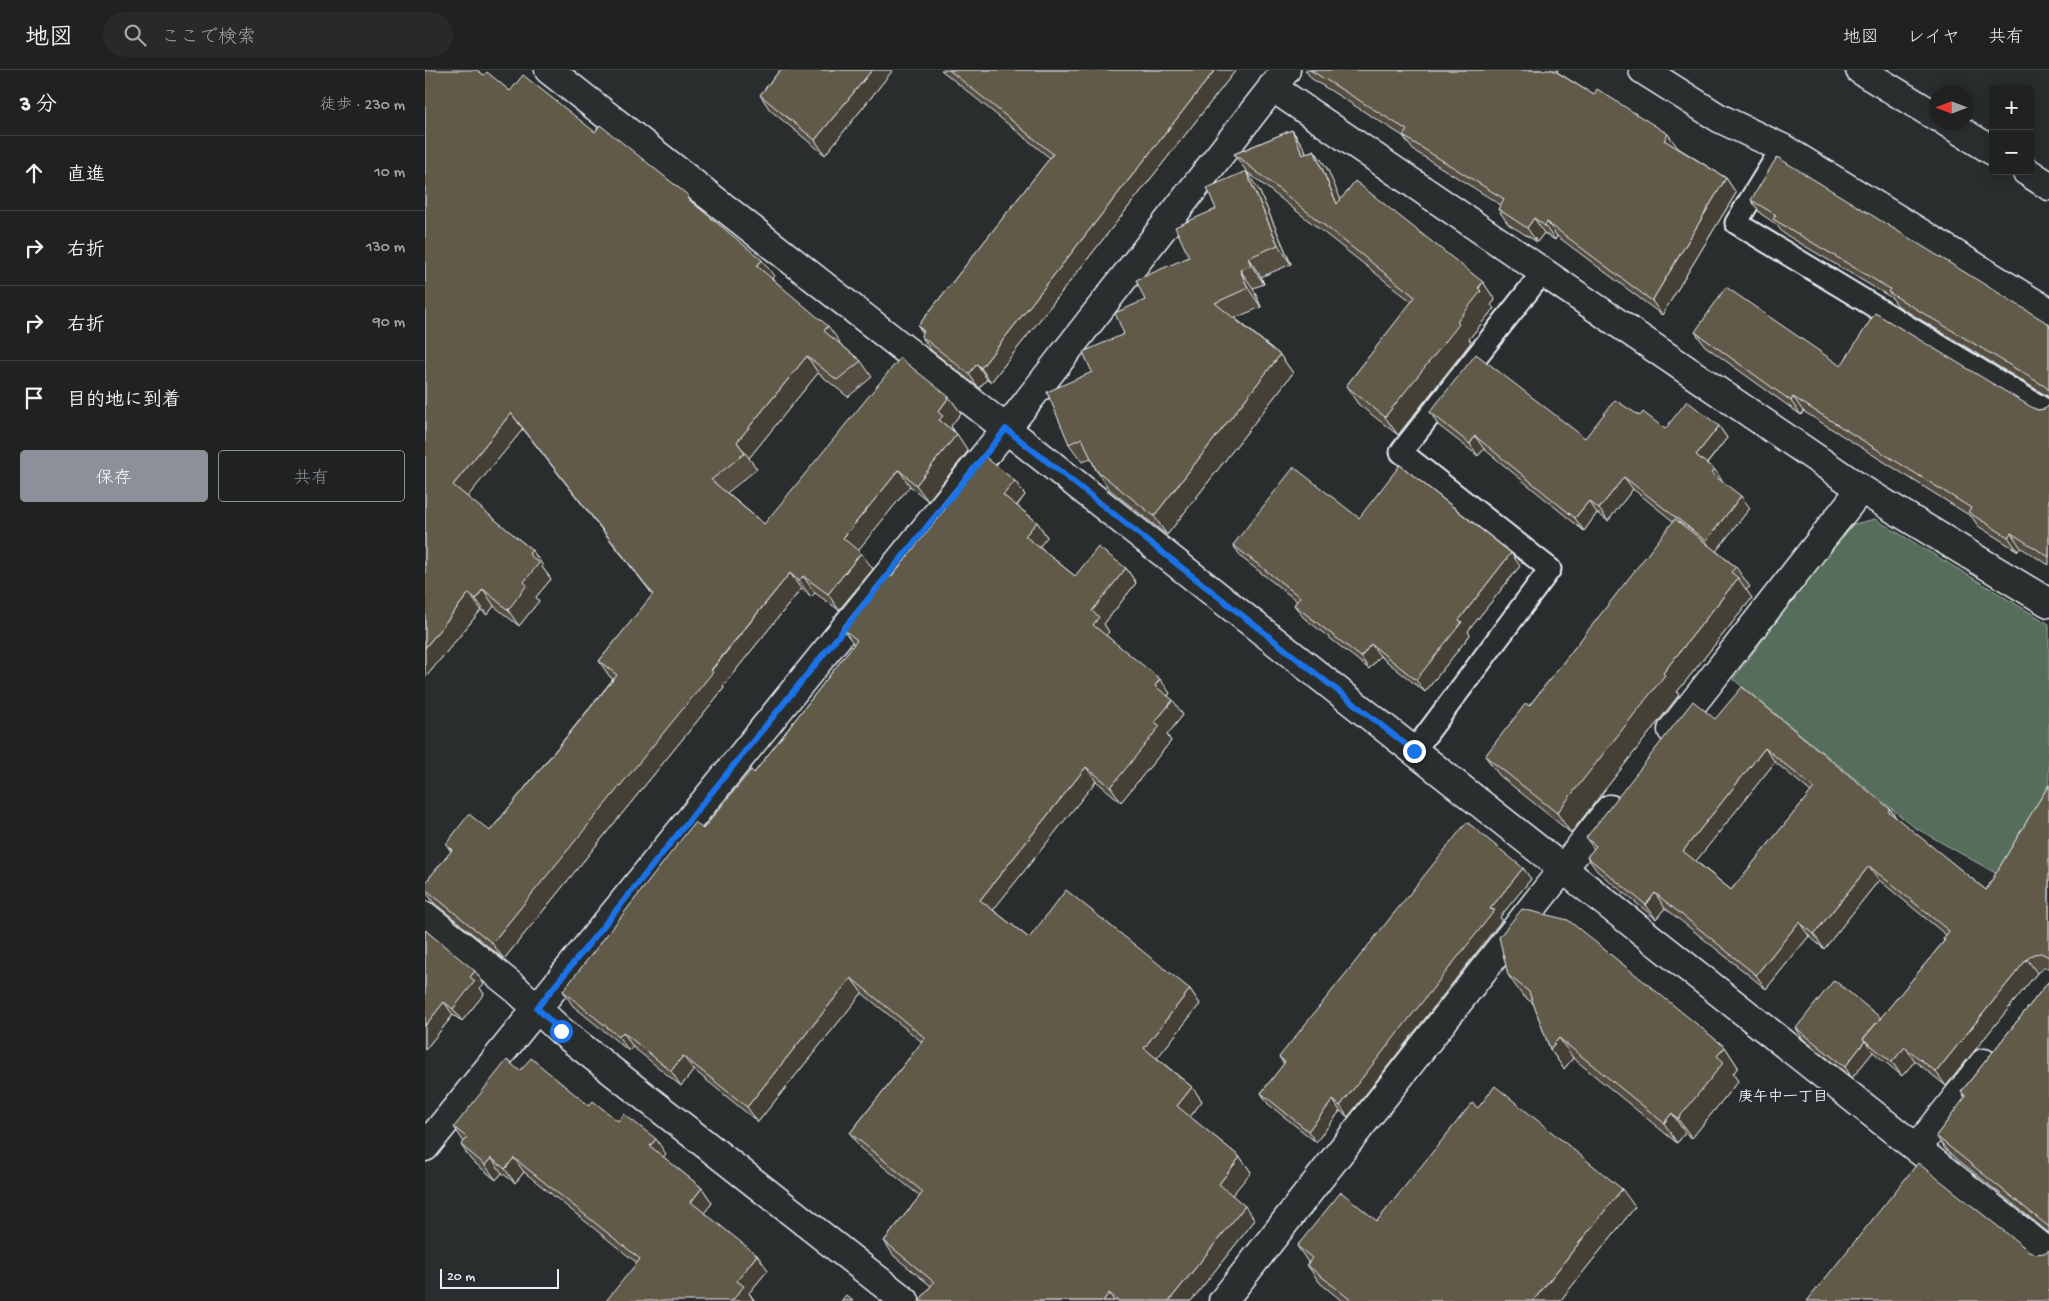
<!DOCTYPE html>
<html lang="ja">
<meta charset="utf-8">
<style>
:root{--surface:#202222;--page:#282a2a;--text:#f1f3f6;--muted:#a2a4a5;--line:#3d3f40;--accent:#8c9099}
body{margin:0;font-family:"Gochi Hand","Klee One",sans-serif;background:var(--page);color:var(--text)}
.controls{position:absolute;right:15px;top:15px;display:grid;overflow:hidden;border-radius:5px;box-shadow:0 2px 12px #0003}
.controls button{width:45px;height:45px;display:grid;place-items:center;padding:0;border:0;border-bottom:1px solid var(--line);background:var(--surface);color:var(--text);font:25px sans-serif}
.compass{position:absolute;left:1504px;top:15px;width:45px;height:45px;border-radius:50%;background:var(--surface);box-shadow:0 2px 12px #0003;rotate:270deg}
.scale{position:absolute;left:15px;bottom:12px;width:119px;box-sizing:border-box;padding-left:5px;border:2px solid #e8f1f8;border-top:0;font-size:14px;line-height:18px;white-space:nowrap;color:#e8f1f8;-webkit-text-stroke:4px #2a2d2e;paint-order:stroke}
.stop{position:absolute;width:15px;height:15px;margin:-11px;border:4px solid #1a73e8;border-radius:50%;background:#fff}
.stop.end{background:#1a73e8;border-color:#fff;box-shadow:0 1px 5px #0008}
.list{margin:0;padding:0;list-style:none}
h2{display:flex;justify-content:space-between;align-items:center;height:65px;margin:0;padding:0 20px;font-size:21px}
h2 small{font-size:16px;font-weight:400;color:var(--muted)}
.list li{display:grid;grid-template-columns:32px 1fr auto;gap:15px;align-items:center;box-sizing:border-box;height:75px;padding:0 20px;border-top:1px solid var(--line)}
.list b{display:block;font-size:19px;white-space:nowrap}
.list em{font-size:16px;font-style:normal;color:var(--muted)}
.actions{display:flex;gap:10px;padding:15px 20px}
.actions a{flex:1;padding:11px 0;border:1px solid var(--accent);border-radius:5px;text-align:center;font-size:18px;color:var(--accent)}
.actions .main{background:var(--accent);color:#fff}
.icon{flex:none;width:28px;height:28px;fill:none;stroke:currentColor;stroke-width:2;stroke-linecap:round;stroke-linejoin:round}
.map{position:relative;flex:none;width:1624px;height:1231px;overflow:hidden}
header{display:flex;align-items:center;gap:30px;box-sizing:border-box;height:70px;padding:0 25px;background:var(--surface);border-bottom:1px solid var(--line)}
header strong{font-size:24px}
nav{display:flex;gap:28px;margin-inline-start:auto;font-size:18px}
.search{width:350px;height:45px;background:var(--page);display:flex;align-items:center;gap:12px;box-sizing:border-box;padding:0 18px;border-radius:28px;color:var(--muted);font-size:19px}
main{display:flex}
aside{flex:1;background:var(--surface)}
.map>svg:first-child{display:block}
.green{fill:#556d5a;stroke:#9eafa9}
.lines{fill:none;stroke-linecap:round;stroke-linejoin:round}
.lane-casing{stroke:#e8f1f8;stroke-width:25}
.street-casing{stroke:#e8f1f8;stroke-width:31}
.secondary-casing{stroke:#e8f1f8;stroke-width:31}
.lane{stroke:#2a2d2e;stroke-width:21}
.street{stroke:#2a2d2e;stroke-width:28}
.secondary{stroke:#2a2d2e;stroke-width:28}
.wall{fill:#544d40;stroke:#e8f1f8;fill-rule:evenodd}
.shaded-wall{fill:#453f34;stroke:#e8f1f8}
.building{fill:#625a4a;stroke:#e8f1f8;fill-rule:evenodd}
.route{stroke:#1a73e8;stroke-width:6}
.labels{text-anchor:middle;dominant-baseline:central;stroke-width:4;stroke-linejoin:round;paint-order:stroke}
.neighbourhood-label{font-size:15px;font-weight:bold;fill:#e8f1f8;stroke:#2a2d2e}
</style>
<header>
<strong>地図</strong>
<div class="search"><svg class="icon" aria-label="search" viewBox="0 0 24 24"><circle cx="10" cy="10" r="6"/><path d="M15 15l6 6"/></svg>ここで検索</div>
<nav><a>地図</a><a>レイヤ</a><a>共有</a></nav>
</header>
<main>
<aside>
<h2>3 分<small>徒歩 · 230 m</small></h2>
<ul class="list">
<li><svg class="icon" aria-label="ahead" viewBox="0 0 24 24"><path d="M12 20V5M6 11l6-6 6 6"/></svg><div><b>直進</b></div><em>10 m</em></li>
<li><svg class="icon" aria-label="right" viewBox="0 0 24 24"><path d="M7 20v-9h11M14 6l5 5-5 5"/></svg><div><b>右折</b></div><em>130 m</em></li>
<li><svg class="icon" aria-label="right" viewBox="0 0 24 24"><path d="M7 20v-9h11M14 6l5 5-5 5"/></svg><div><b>右折</b></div><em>90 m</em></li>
<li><svg class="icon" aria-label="arrive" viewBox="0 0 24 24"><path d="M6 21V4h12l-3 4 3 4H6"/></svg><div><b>目的地に到着</b></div></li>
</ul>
<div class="actions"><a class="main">保存</a><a>共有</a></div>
</aside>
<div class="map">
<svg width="1624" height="1231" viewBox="0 0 1624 1231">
<rect width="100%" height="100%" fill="#2a2d2e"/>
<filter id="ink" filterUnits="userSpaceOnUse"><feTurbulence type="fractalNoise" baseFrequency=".02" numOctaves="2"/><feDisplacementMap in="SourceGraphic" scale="10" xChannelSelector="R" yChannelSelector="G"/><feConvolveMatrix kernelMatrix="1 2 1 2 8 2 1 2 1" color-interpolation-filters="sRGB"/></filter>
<g filter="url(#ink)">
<path class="green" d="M 1450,449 L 1624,554 L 1624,737 L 1581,809 L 1489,757 L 1308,609 L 1425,455 Z"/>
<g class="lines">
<defs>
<path id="lane" d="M 1357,78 L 1311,153 L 1624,342
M 989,681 L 1125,499 L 976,382 L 1118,202"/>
<path id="street" d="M 124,0 L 603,376 L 1624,1183
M 1218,0 L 1294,48 L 1357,78 L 1624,242
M 847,17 L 1436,419 L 1624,533
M 1247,660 L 1436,419
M 0,846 L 92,920 L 136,961 L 480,1231
M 0,1077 L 581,359 L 861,0
M 1492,1078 L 1559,993
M 798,1231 L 1185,739"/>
<path id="secondary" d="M 1435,0 L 1512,47
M 1521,52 L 1568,81
M 1601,101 L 1624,116"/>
</defs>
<use href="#lane" class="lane-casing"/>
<use href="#street" class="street-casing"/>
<use href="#secondary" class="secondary-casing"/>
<use href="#lane" class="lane"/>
<use href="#street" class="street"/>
<use href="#secondary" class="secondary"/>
</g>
<path class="wall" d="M 0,0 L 59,5 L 85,21 L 170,62 L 268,132 L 349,206 L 347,208 L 415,272 L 414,273 L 436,291 L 447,307 L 423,327 L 393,303 L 324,388 L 332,399 L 302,423 L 339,454 L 524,327 L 536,343 L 526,356 L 543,381 L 503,431 L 485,416 L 433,480 L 448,499 L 414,540 L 390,523 L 386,527 L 376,519 L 298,616 L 299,618 L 79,889 L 9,833 L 0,821 L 0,813 L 26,782 L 21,774 L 65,761 L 188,609 L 185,607 L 174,591 L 228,525 L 98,359 L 42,427 L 107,480 L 118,496 L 117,497 L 126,509 L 111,527 L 114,531 L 94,556 L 69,536 L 62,545 L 56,540 L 0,608 Z
M 355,0 L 468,0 L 400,85 L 345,40 L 335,25 Z
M 516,0 L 811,0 L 566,312 L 562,309 L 554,318 L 506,280 L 496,266 L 498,263 L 493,256 L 625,88 Z
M 880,0 L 1133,0 L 1132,2 L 1301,108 L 1311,123 L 1237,245 L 1132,166 L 1130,170 L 1119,163 L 1112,172 L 1083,154 L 1073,139 L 1076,135 L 988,80 L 978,66 L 887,9 Z
M 867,60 L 879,78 L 882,83 L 889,80 L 902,98 L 915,130 L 1058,212 L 1070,230 L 1066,235 L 1069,238 L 1044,269 L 1046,272 L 1040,280 L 973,365 L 933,334 L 921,316 L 987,232 L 822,102 L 809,84 Z
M 834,120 L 866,194 L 836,207 L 839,214 L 828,218 L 836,237 L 810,248 L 855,285 L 868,303 L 742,465 L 684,419 L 671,400 L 666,389 L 657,392 L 644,374 L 667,302 L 699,264 L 720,230 Z
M 1326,130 L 1624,254 L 1624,327 L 1473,236 L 1467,228 L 1358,163 L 1351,154 L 1336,144 Z
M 1270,262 L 1416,296 L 1613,340 L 1620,339 L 1624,335 L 1624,495 L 1596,478 L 1593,481 L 1553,456 L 1547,447 L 1378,341 L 1376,345 L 1280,276 Z
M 1005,342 L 1160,368 L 1215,346 L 1240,359 L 1294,356 L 1302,368 L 1282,394 L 1298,412 L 1325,438 L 1291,481 L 1311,497 L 1325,517 L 1321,520 L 1327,528 L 1252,622 L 1254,625 L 1146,763 L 1074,705 L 1060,686 L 1104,636 L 1249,452 L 1208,419 L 1183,451 L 1172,443 L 1159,461 L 1059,379 L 1053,386 L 1013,355 Z
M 590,411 L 600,425 L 592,436 L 612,452 L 622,467 L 614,477 L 650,506 L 701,498 L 711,513 L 679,554 L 684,562 L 681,565 L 745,623 L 743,626 L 758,645 L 742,665 L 746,671 L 696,732 L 671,711 L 568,840 L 604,868 L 765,919 L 775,934 L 732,988 L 767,1017 L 777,1031 L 765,1047 L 815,1087 L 826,1102 L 807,1125 L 830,1150 L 766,1231 L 494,1231 L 506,1216 L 469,1186 L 459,1171 L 495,1126 L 435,1078 L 425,1063 L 497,972 L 437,923 L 333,1052 L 269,1000 L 256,1016 L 208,977 L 204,981 L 148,936 L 138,921 L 278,759 L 329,703 L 429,574 L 417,558 L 466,507 L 520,441 L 516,436 Z
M 934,448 L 1095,496 L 1043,561 L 1045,565 L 1000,622 L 955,586 L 944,599 L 878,547 L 869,535 L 872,531 L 817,488 L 808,475 Z
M 1290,649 L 1465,739 L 1472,749 L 1561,820 L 1624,715 L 1624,898 L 1619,898 L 1612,903 L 1521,1016 L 1490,991 L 1477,1006 L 1448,982 L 1427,1008 L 1378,969 L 1371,958 L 1456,948 L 1519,871 L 1518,869 L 1521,865 L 1454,810 L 1399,879 L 1384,866 L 1341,919 L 1240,838 L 1231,849 L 1172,801 L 1162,787 L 1169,779 L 1161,768 ZM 1350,692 L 1386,722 L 1306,820 L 1271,791 Z
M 1098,798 L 1106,809 L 1075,847 L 1077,850 L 923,1047 L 915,1041 L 891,1072 L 843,1034 L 836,1023 L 859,994 L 854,987 Z
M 0,860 L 59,914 L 55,918 L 59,924 L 37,951 L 28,945 L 0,980 Z
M 1083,905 L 1300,977 L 1313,997 L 1308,1004 L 1313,1011 L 1267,1068 L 1260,1063 L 1252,1073 L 1148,988 L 1139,999 L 1125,979 L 1109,934 L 1097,925 Z
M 1624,911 L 1624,1163 L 1521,1080 L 1511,1066 L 1540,1028 L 1536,1022 Z
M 95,1001 L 193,1051 L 241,1084 L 238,1087 L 277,1118 L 287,1133 L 279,1143 L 343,1200 L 324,1223 L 330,1231 L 212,1193 L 99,1102 L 90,1113 L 77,1103 L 71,1110 L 46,1090 L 36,1075 L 39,1072 L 29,1057 Z
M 1053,1038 L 1210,1137 L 1135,1231 L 917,1231 L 895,1213 L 882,1195 L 883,1192 L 872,1176 L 952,1151 Z"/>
<path class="shaded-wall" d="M 447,0 L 468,0 L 400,85 L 390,70 Z
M 790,0 L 811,0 L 566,312 L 556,298 Z
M 867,60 L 879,78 L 890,103 L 878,85 Z
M 1243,64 L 1253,78 L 1249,85 L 1239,70 Z
M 889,80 L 902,98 L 925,151 L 912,134 Z
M 821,101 L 834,120 L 866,194 L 853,175 Z
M 1301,108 L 1311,123 L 1237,245 L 1227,231 Z
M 1109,148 L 1119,163 L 1112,172 L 1102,158 Z
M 1122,152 L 1132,166 L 1130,170 L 1120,156 Z
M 823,188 L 836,207 L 839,214 L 826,195 Z
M 337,190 L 349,206 L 344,212 L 332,196 Z
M 815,200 L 828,218 L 836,237 L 823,218 Z
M 1058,212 L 1070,230 L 1066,235 L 1069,238 L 1044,269 L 1046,272 L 1040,280 L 973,365 L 960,347 L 1032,252 Z
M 403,256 L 415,272 L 411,277 L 399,261 Z
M 855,285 L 868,303 L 742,465 L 729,446 Z
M 382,286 L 393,303 L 324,388 L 312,372 Z
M 552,294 L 562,309 L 554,318 L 544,304 Z
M 524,327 L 536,343 L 526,356 L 529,362 L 514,350 L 513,342 Z
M 1368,327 L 1378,341 L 1376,345 L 1366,331 Z
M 86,343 L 98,359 L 39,431 L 28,415 Z
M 1294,356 L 1302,368 L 1279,397 L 1271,385 Z
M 532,364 L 543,381 L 503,431 L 491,415 Z
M 1050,366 L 1059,379 L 1053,386 L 1045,374 Z
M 474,400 L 485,416 L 430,484 L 418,468 Z
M 1290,400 L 1298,412 L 1295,416 L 1286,403 Z
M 1199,407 L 1208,419 L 1183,451 L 1174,439 Z
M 590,411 L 600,425 L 588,440 L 578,425 Z
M 1316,426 L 1325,438 L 1289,484 L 1281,471 Z
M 1164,431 L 1172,443 L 1159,461 L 1150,448 Z
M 612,452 L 622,467 L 611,481 L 600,466 Z
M 1586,463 L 1596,478 L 1593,481 L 1583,467 Z
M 107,480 L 118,496 L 117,497 L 126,509 L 111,527 L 114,531 L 94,556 L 83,540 L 104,484 Z
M 436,483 L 448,499 L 414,540 L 403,524 Z
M 1086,483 L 1095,496 L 1043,561 L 1045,565 L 1000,622 L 991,610 L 1034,550 Z
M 701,498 L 711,513 L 679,554 L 684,562 L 678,569 L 668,555 L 667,541 Z
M 365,503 L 376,519 L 298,616 L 299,618 L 79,889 L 67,873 Z
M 378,506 L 390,523 L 386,527 L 374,511 Z
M 1313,508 L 1327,528 L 1252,622 L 1254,625 L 1146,763 L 1132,743 L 1238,603 Z
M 58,519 L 69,536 L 62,545 L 51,529 Z
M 44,523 L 56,540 L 0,608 L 0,578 Z
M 946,574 L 955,586 L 944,599 L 936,587 Z
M 735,609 L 745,623 L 740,630 L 730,616 Z
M 748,630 L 758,645 L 742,665 L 746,671 L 696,732 L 686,717 L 730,652 Z
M 1340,678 L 1350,692 L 1268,795 L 1258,781 Z
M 661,697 L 671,711 L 565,844 L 555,830 Z
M 1465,739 L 1475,753 L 1463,741 Z
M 1444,796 L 1454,810 L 1399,879 L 1389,864 Z
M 1098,798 L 1106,809 L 1075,847 L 1077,850 L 923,1047 L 915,1036 L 1065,839 Z
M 1230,823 L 1240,838 L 1231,849 L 1221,835 Z
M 1374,852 L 1384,866 L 1341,919 L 1331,905 Z
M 1602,889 L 1612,903 L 1521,1016 L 1511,1002 Z
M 50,901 L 59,914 L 55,918 L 59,924 L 37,951 L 28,939 L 45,907 Z
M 426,908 L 437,923 L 333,1052 L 322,1037 Z
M 765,919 L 775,934 L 729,992 L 719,978 Z
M 19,932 L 28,945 L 0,980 L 0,956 Z
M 198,962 L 208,977 L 204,981 L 194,967 Z
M 1134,968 L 1148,988 L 1139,999 L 1125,979 Z
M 1440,971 L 1448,982 L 1427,1008 L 1420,997 Z
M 1300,977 L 1313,997 L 1308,1004 L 1313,1011 L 1267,1068 L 1253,1049 L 1292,986 Z
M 1480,977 L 1490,991 L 1477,1006 L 1467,992 Z
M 258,986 L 269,1000 L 256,1016 L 246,1001 Z
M 767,1017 L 777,1031 L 762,1051 L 752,1036 Z
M 908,1030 L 915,1041 L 891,1072 L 883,1061 Z
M 1247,1043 L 1260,1063 L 1252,1073 L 1239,1053 Z
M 231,1069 L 241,1084 L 235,1091 L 225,1076 Z
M 815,1087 L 826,1102 L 804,1129 L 794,1114 Z
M 66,1088 L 77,1103 L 71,1110 L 60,1095 Z
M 89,1088 L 99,1102 L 90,1113 L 80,1099 Z
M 277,1118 L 287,1133 L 276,1147 L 266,1132 Z
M 1197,1119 L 1210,1137 L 1135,1231 L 1108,1231 Z
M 820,1136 L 830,1150 L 766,1231 L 744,1231 Z
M 332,1185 L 343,1200 L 324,1223 L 329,1231 L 307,1231 L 312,1211 Z
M 684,1223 L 689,1231 L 678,1231 Z"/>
<path class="building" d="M 0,0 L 52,0 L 59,5 L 62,2 L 85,21 L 98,5 L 170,62 L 175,55 L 264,126 L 262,128 L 337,190 L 332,196 L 403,256 L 399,261 L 436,291 L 412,310 L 382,286 L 312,372 L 320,383 L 286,410 L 339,454 L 475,288 L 524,327 L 513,342 L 518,346 L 514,350 L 532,364 L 491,415 L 474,400 L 418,468 L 436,483 L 403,524 L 378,506 L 374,511 L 365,503 L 286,600 L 288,602 L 67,873 L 0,819 L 0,813 L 27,780 L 21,774 L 44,744 L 65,761 L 192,605 L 174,591 L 228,524 L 86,343 L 28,415 L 107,480 L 104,484 L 114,493 L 99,512 L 102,515 L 83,540 L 58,519 L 51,529 L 44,523 L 0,578 Z
M 355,0 L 447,0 L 390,70 L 335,25 Z
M 524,0 L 790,0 L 556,298 L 552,294 L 544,304 L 496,266 L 499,261 L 493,256 L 628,84 Z
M 885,0 L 1128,0 L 1169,25 L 1172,19 L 1208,42 L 1243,64 L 1239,70 L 1301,108 L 1227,231 L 1122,152 L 1120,156 L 1109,148 L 1102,158 L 1073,139 L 1079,129 L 978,66 L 982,60 Z
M 867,60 L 878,85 L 889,80 L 912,134 L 930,111 L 1058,212 L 1053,218 L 1056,221 L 1032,252 L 1034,254 L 1028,262 L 960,347 L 921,316 L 990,227 L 809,84 Z
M 1352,87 L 1624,254 L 1624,321 L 1621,317 L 1463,222 L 1465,219 L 1348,149 L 1351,145 L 1326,130 Z
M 821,101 L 853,175 L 823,188 L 826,195 L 815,200 L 823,218 L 790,233 L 855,285 L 729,446 L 671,400 L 657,368 L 644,374 L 622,322 L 667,302 L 658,282 L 699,264 L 690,243 L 720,230 L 711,210 L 764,187 L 750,157 L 791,139 L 782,118 Z
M 1301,217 L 1416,296 L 1450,243 L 1608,338 L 1613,340 L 1620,339 L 1624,335 L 1624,487 L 1586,463 L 1583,467 L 1543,442 L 1546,438 L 1368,327 L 1366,331 L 1270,262 Z
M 1051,284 L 1160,368 L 1190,330 L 1215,346 L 1218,342 L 1240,359 L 1262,331 L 1294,356 L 1271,385 L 1290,400 L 1286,403 L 1316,426 L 1281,471 L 1199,407 L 1174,439 L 1164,431 L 1150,448 L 1050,366 L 1045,374 L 1005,342 Z
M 558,385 L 590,411 L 578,425 L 612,452 L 600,466 L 650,506 L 673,477 L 701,498 L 667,541 L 674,547 L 668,555 L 735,609 L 730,616 L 748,630 L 730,652 L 735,656 L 686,717 L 661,697 L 555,830 L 604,868 L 641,820 L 765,919 L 719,978 L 767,1017 L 752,1036 L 815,1087 L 794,1114 L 820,1136 L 744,1231 L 693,1231 L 684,1223 L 678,1231 L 494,1231 L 509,1212 L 459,1171 L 498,1122 L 425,1063 L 500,968 L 426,908 L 322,1037 L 258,986 L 246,1001 L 198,962 L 194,967 L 138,921 L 270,752 L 278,759 L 326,700 L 329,703 L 432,570 L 417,558 L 462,504 L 466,507 L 520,439 L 516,436 Z
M 975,395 L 1086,483 L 1034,550 L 1037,552 L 991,610 L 946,574 L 936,587 L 869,535 L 875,527 L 808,475 L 869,397 L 934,448 Z
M 1250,449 L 1311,497 L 1306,502 L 1313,508 L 1238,603 L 1240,605 L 1132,743 L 1060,686 L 1101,633 L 1104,636 Z
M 1317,617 L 1465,739 L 1463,741 L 1561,820 L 1612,734 L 1624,715 L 1624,887 L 1616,883 L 1609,884 L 1602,889 L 1511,1002 L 1480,977 L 1467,992 L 1438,969 L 1520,870 L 1518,869 L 1524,861 L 1444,796 L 1389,864 L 1374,852 L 1331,905 L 1230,823 L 1221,835 L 1162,787 L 1171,776 L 1161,768 L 1268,631 L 1290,649 ZM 1340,678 L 1389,718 L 1306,820 L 1258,781 Z
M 1042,752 L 1098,798 L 1065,839 L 1070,840 L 915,1036 L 908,1030 L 883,1061 L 836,1023 L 860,992 L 854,987 Z
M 1097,839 L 1143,850 L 1300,977 L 1292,986 L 1299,992 L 1253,1049 L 1247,1043 L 1239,1053 L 1134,968 L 1125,979 L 1104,922 L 1083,905 L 1074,867 Z
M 0,860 L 50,901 L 45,907 L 50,911 L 28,939 L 19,932 L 0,956 Z
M 1409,910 L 1456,948 L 1438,969 L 1440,971 L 1420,997 L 1371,958 Z
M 1624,911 L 1624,1157 L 1511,1066 L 1541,1026 L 1536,1022 Z
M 106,988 L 164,1036 L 168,1031 L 193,1051 L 199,1044 L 231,1069 L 225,1076 L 277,1118 L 266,1132 L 332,1185 L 312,1211 L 319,1216 L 307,1231 L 181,1231 L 215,1189 L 89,1088 L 80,1099 L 66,1088 L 60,1095 L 36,1075 L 42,1068 L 29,1057 L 82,990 L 95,1001 Z
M 1070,1016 L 1197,1119 L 1108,1231 L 927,1231 L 882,1195 L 887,1188 L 872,1176 L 916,1122 L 952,1151 L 1047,1033 L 1053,1038 Z
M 1493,1093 L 1604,1181 L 1611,1184 L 1619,1183 L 1624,1180 L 1624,1231 L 1382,1231 Z
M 421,1225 L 428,1231 L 416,1231 Z"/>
</g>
<g class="lines" filter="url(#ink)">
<path class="route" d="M 136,961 L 112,938 L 581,359 L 989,681"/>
</g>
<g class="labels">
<g class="neighbourhood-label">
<text x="1358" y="1028">庚午中一丁目</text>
</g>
</g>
</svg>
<div class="controls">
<button>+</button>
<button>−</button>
</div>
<svg class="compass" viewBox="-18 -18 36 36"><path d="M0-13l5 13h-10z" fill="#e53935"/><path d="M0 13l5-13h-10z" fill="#a2a4a5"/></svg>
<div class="scale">20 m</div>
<div class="stop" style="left:136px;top:961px"></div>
<div class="stop end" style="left:989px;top:681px"></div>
</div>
</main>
